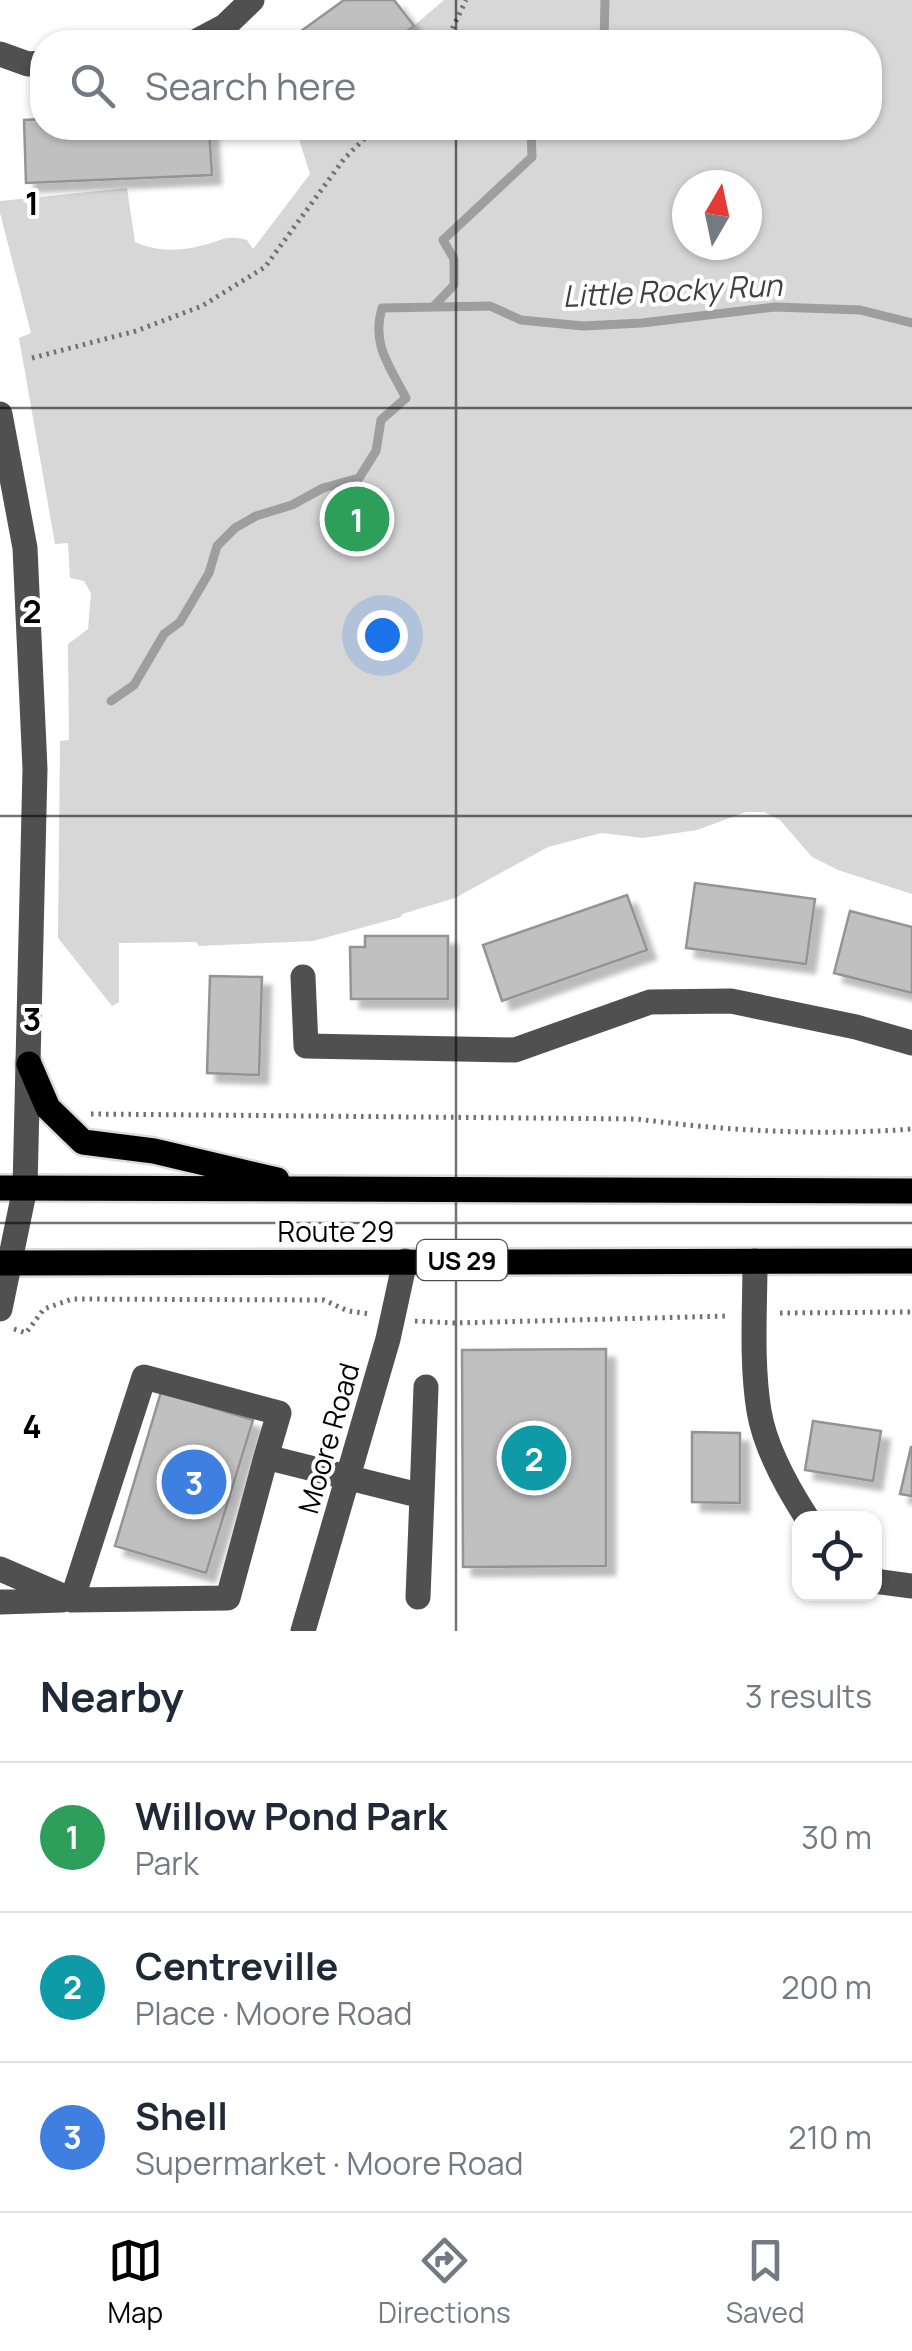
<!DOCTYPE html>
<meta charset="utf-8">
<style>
:root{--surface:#fff;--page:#f2f2f3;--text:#1f2937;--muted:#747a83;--line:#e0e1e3;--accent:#000}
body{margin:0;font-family:Manrope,sans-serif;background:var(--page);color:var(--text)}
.controls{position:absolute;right:30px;bottom:30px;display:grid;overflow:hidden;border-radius:20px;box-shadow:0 2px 8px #0004}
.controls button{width:90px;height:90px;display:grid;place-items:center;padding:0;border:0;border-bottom:2px solid var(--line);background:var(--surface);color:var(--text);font:50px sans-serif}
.compass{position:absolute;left:672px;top:170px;width:90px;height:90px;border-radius:50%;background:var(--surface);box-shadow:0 2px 8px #0004;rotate:9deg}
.you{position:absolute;left:382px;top:635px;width:35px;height:35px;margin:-25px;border:8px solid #fff;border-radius:50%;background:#1a73e8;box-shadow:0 0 0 15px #1a73e833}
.badge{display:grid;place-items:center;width:65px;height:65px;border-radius:50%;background:var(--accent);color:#fff;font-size:32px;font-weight:700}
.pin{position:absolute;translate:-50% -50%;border:5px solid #fff;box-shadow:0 2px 10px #0006}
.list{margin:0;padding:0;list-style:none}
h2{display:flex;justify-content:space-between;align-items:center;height:130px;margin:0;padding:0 40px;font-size:42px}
h2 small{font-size:32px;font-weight:400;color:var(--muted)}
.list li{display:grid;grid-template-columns:65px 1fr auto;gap:30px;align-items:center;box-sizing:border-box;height:150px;padding:0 40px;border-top:2px solid var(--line)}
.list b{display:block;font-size:38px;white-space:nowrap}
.list p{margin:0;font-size:32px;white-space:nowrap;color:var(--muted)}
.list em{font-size:32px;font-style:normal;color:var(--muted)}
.icon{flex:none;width:55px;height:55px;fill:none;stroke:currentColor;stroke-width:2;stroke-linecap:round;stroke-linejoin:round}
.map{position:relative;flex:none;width:912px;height:1631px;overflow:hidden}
.search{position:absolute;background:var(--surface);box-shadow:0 2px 8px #0004;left:30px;right:30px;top:30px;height:110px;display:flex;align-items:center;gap:25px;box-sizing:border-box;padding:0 35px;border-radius:40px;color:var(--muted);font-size:38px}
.sheet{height:580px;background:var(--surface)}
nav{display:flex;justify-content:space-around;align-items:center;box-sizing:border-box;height:140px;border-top:2px solid var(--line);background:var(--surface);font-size:28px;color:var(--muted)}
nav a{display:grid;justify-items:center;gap:5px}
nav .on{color:var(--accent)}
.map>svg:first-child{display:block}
.green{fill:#d7d7d7;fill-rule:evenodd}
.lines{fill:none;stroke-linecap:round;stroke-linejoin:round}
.stream{stroke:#9e9e9e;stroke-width:9}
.building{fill:#c0c0c0;stroke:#949494;stroke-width:2.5;filter:url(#shadow)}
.major-casing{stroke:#dbdbdb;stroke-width:30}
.path{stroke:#727272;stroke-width:5;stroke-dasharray:2.5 5;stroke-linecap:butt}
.minor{stroke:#505050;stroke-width:25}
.major{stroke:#000;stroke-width:25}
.grid{fill:none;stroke:#000;stroke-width:2.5;stroke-opacity:0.55}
.labels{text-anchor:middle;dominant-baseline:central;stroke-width:8;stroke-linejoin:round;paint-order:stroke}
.shield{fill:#fff;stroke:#4c4c4c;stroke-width:2.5}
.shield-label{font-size:25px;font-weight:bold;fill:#000}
.street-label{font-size:28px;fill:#000;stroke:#fff}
.water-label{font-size:30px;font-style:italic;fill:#3f3f3f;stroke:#fff}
.grid-label{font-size:32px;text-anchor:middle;font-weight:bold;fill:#000;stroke:#fff;stroke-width:8;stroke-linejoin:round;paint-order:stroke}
</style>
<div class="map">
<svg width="912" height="1631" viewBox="0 0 912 1631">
<defs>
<filter id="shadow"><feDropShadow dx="9" dy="9" stdDeviation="2.5" flood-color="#0004"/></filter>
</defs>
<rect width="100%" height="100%" fill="#fff"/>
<path class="green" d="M 444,0 L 912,0 L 912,894 L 838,870 L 812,857 L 780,820 L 764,812 L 746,812 L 697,830 L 643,838 L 601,833 L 548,847 L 455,898 L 402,914 L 401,917 L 313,941 L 199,946 L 196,942 L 119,943 L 119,1002 L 112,1006 L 58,938 L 60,741 L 69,740 L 68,644 L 88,629 L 91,593 L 84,581 L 70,578 L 68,543 L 55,544 L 19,338 L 31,333 L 0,213 L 0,201 L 127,188 L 135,242 C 155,251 177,252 200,246 C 220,242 225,234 247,240 L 253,249 L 310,174 L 296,130 L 299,128 L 870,128 L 870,42 L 395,42 ZM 687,185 L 747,185 L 747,245 L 687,245 Z"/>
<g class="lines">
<path class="stream" d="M 604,42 L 605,0
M 433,307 L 454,285 L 454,259 L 443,240 L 532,157 L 531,128
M 111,701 L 134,685 L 164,634 L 180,622 L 209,573 L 217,546 L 235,528 L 256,516 L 292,505 L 323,488 L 359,478 L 376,451 L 381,420 L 406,398 C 390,367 371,344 382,308 L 490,306 L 521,320 L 583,326 L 642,323 L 775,307 L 860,310 L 912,323"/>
</g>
<path class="building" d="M 344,0 L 394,0 L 414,26 L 392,42 L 286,42 Z
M 42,119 L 42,128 L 209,128 L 212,175 L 26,183 L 24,120 Z
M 695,883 L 815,899 L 806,964 L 686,948 Z
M 627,895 L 647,950 L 502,1001 L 483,945 Z
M 850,911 L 912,927 L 912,993 L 834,973 Z
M 365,936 L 448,936 L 448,999 L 351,999 L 350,947 L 365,947 Z
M 210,976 L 262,977 L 259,1075 L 207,1073 Z
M 606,1349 L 606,1566 L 463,1567 L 462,1350 Z
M 161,1392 L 253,1420 L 206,1573 L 115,1546 Z
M 813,1421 L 881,1431 L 873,1481 L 805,1470 Z
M 692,1432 L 740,1433 L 740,1503 L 692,1502 Z
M 911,1447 L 912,1447 L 912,1496 L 900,1494 Z"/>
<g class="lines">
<defs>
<path id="major" d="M 29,1064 L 48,1108 L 83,1142 L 154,1151 L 277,1180
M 0,1188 L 912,1191
M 0,1263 L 912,1261"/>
</defs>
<use href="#major" class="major-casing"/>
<path class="path" d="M 446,42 L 466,0
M 32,358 L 136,331 L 202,306 L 265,267 L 344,159 L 375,128
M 91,1114 L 637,1119 C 728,1131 820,1136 912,1129
M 780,1313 L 912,1312
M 415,1321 L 455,1323 L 729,1316
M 14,1329 L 26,1333 L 44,1309 L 72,1299 L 324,1300 L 348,1311 L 370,1314"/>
<path class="minor" d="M 195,42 L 225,26 L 252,0
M 0,54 L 28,64 L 42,63
M 0,414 L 25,548 L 35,769 L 25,1188 L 0,1309
M 303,977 L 306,1046 L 515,1050 L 650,1002 L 731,1001 L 856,1027 L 912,1043
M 755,1261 C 755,1310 751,1362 759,1411 C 765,1448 787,1487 807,1518
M 266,1457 L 279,1413 L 144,1377 L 72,1600 L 228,1598 L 266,1457 L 422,1496 L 418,1597
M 422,1496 L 426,1387
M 0,1569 L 72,1600
M 874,1581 L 912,1586
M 0,1602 L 62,1600
M 303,1631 L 388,1339 L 405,1261"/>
<use href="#major" class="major"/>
</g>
<path class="grid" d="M 456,0 L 456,42M 456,128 L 456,1631M 0,408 L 912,408M 0,816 L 912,816M 0,1223 L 912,1223"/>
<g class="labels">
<rect class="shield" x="417" y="1240" width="90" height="40" rx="8"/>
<g class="shield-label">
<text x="462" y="1260">US 29</text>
</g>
<g class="street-label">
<text x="336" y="1231">Route 29</text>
<text transform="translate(328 1438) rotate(-74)">Moore Road</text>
</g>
<g class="water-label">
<text transform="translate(672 290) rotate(-3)">Little Rocky Run</text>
</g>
</g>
<g class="grid-label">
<text x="32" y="215">1</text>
<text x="32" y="623">2</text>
<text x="32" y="1031">3</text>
<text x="32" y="1438">4</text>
</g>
</svg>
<div class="controls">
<button><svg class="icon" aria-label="locate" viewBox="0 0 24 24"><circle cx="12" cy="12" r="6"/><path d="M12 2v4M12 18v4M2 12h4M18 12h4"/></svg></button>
</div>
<svg class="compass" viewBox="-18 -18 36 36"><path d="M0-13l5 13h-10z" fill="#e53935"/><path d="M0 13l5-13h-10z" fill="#747a83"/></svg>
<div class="you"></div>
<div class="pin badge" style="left:357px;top:519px;background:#2e9e5b">1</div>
<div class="pin badge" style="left:534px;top:1458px;background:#0f9aa8">2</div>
<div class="pin badge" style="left:194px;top:1482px;background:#3f7fe0">3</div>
<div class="search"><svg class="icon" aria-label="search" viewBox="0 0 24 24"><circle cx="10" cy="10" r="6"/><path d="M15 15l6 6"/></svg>Search here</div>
</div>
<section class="sheet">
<h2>Nearby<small>3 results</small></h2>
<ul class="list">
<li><span class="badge" style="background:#2e9e5b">1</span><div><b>Willow Pond Park</b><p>Park</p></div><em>30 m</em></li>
<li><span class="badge" style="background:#0f9aa8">2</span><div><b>Centreville</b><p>Place · Moore Road</p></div><em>200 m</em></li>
<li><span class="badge" style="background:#3f7fe0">3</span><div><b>Shell</b><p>Supermarket · Moore Road</p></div><em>210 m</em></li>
</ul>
</section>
<nav>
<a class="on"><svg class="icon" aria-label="map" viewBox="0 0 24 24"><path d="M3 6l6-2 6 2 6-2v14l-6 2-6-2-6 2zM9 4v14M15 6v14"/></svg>Map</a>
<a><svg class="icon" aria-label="directions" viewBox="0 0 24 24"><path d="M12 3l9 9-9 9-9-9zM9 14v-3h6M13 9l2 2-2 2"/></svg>Directions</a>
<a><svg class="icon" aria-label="saved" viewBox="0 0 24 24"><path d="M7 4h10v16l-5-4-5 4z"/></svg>Saved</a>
</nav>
